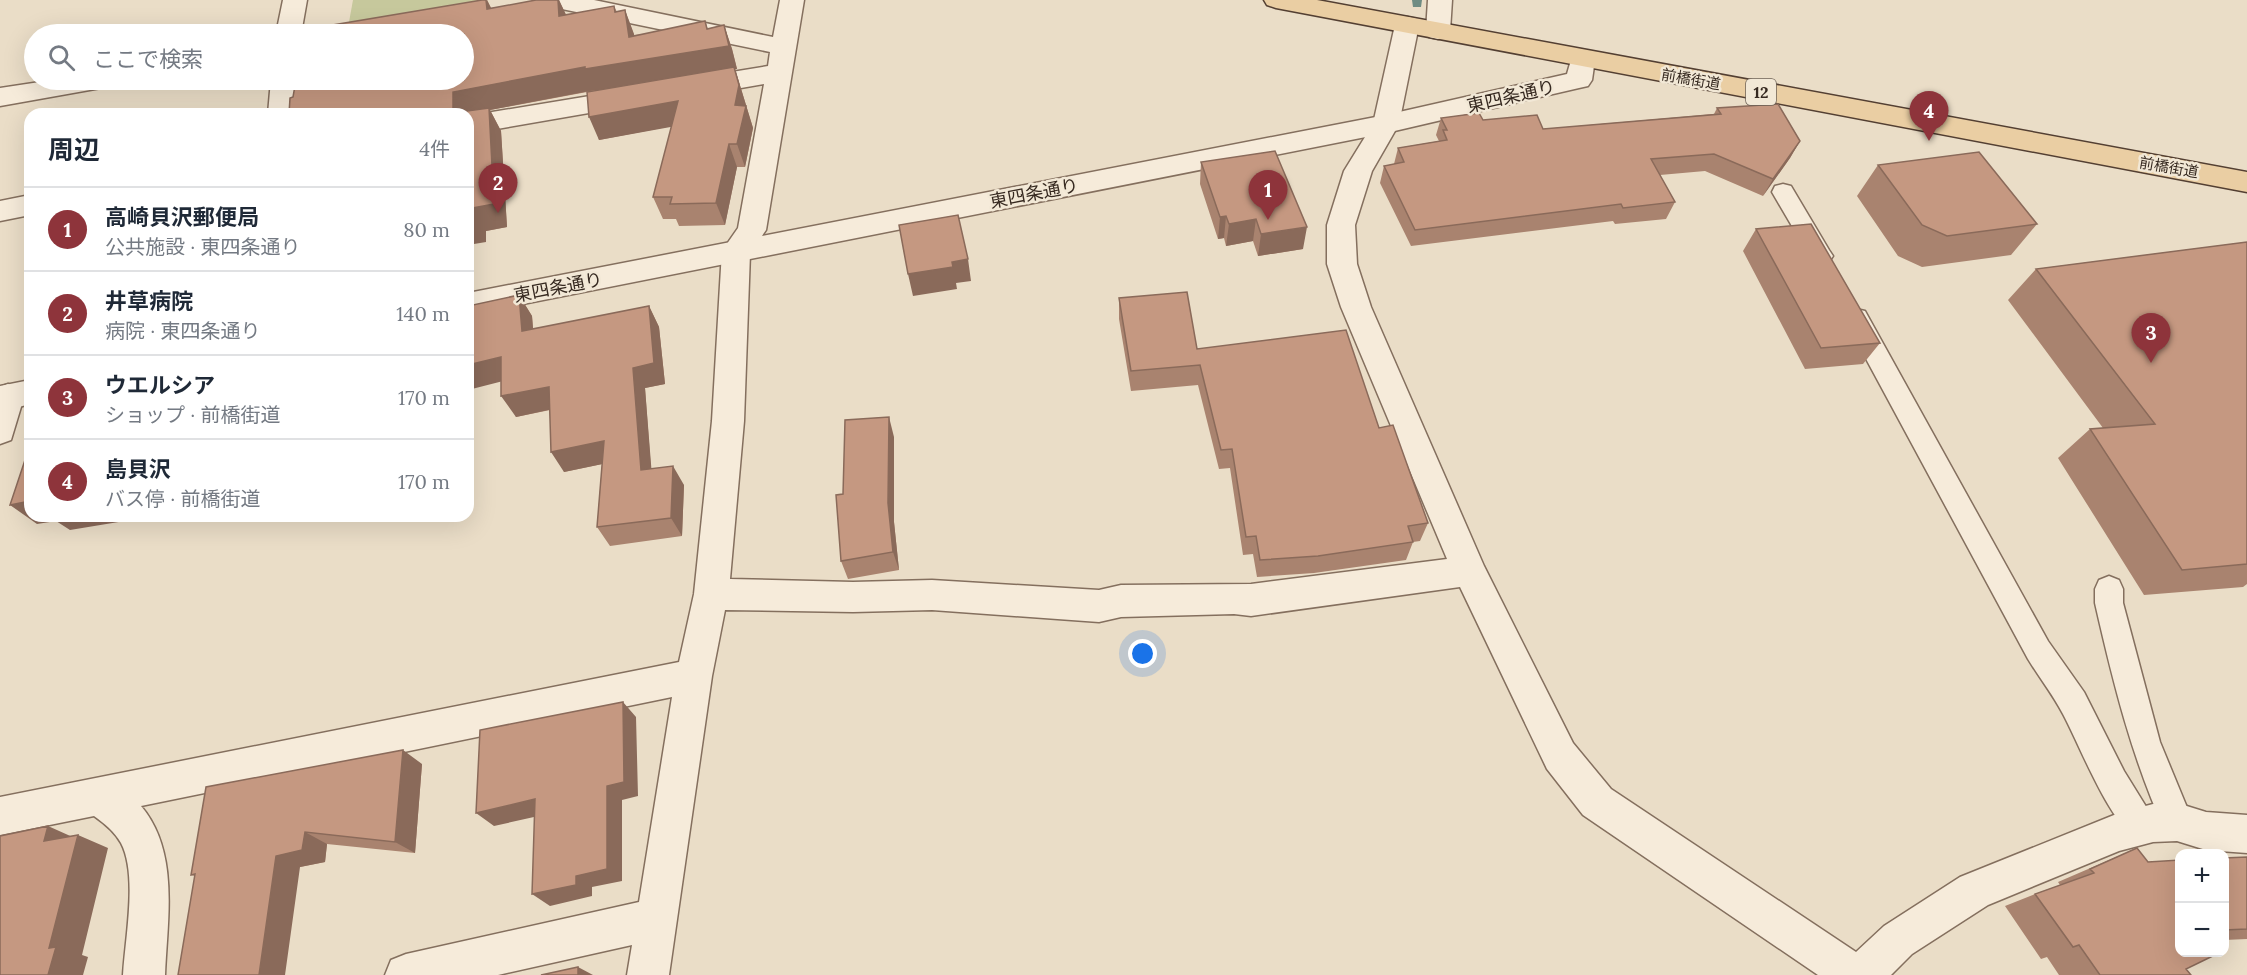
<!DOCTYPE html>
<html lang="ja">
<meta charset="utf-8">
<style>
:root{--surface:#fff;--page:#f6f6f7;--text:#1f2937;--muted:#747a83;--line:#e0e1e3;--accent:#8e343b}
body{margin:0;font-family:Lora,"Noto Sans JP",serif;background:var(--page);color:var(--text)}
.controls{position:absolute;right:18px;bottom:18px;display:grid;overflow:hidden;border-radius:12px;box-shadow:0 6px 24px #0002}
.controls button{width:54px;height:54px;display:grid;place-items:center;padding:0;border:0;border-bottom:2px solid var(--line);background:var(--surface);color:var(--text);font:30px sans-serif}
.you{position:absolute;left:1143px;top:654px;width:21px;height:21px;margin:-15px;border:4px solid #fff;border-radius:50%;background:#1a73e8;box-shadow:0 0 0 9px #1a73e833}
.badge{display:grid;place-items:center;width:39px;height:39px;border-radius:50%;background:var(--accent);color:#fff;font-size:20px;font-weight:700}
.pin{position:absolute;translate:-50% -50px;filter:drop-shadow(0 2px 3px #0008)}
.pin::after{content:'';position:absolute;top:32px;width:21px;height:18px;background:inherit;clip-path:polygon(0 0,100% 0,50% 100%)}
.list{margin:0;padding:0;list-style:none}
h2{display:flex;justify-content:space-between;align-items:center;height:78px;margin:0;padding:0 24px;font-size:26px}
h2 small{font-size:20px;font-weight:400;color:var(--muted)}
.list li{display:grid;grid-template-columns:39px 1fr auto;gap:18px;align-items:center;box-sizing:border-box;height:84px;padding:0 24px;border-top:2px solid var(--line)}
.list b{display:block;font-size:22px;white-space:nowrap}
.list p{margin:0;font-size:20px;white-space:nowrap;color:var(--muted)}
.list em{font-size:20px;font-style:normal;color:var(--muted)}
.icon{flex:none;width:33px;height:33px;fill:none;stroke:currentColor;stroke-width:2;stroke-linecap:round;stroke-linejoin:round}
.map{position:relative;flex:none;width:2247px;height:975px;overflow:hidden}
.search{position:absolute;background:var(--surface);box-shadow:0 6px 24px #0002;left:24px;top:24px;width:450px;height:66px;display:flex;align-items:center;gap:15px;box-sizing:border-box;padding:0 21px;border-radius:33px;color:var(--muted);font-size:22px}
.panel{position:absolute;background:var(--surface);box-shadow:0 6px 24px #0002;left:24px;top:108px;width:450px;height:414px;border-radius:18px}
.map>svg:first-child{display:block}
.green{fill:#c6c89c}
.lines{fill:none;stroke-linecap:round;stroke-linejoin:round}
.stream{fill:#6f8c83;fill-rule:evenodd}
.service-casing{stroke:#846f5e;stroke-width:3}
.minor-casing{stroke:#846f5e;stroke-width:3}
.tertiary-casing{stroke:#846f5e;stroke-width:3}
.primary-casing{stroke:#533f32;stroke-width:3}
.service{fill:#f6ebda;fill-rule:evenodd}
.minor{fill:#f6ebda;fill-rule:evenodd}
.tertiary{fill:#f6ebda;fill-rule:evenodd}
.primary{fill:#eacea3;fill-rule:evenodd}
.wall{fill:#a9836f}
.shaded-wall{fill:#8a6a5a}
.building{fill:#c59881;stroke:#8a6a5a;stroke-width:1.5}
.labels{text-anchor:middle;dominant-baseline:central;stroke-width:5;stroke-linejoin:round;paint-order:stroke}
.far-street-label{font-size:15px;fill:#362920;stroke:#f2e8d6}
.shield{fill:#f2e8d6;stroke:#6e6257;stroke-width:1.5}
.shield-label{font-size:16px;font-weight:bold;fill:#362920}
.street-label{font-size:18px;fill:#362920;stroke:#f2e8d6}
</style>
<div class="map">
<svg width="2247" height="975" viewBox="0 0 2247 975">
<rect width="100%" height="100%" fill="#eaddc7"/>
<path class="green" d="M 353,0 L 487,0 L 347,33 Z"/>
<g class="lines">
<path class="stream" d="M 1412,0 L 1422,0 L 1421,7 L 1413,7 Z"/>
<defs>
<path id="service" d="M 1783,184 L 1791,186 L 1829,250 L 1833,256 L 1829,262 L 1821,265 L 1813,262 L 1772,192 L 1775,186 Z
M 1856,309 L 1865,311 L 2048,641 L 2084,692 L 2124,771 L 2158,826 L 2153,837 L 2142,842 C 2111,829 2080,745 2063,714 C 2053,695 2039,677 2028,659 L 1844,318 L 1847,311 Z
M 2109,576 L 2119,580 L 2123,589 L 2123,603 L 2160,742 L 2193,822 L 2188,833 L 2177,838 L 2166,833 C 2132,759 2113,682 2095,603 L 2095,589 L 2099,580 Z"/>
<path id="minor" d="M 283,0 L 307,0 L 301,34 L 276,34 Z
M 545,0 L 594,0 L 773,37 L 780,0 L 804,0 L 766,230 L 750,253 L 744,421 L 730,579 L 853,582 L 932,580 L 1099,590 L 1121,585 L 1251,584 L 1447,559 L 1341,307 L 1327,264 L 1327,225 L 1344,171 L 1373,124 L 1395,25 L 1398,19 L 1407,17 L 1416,19 L 1419,25 L 1399,124 L 1372,171 L 1355,225 L 1357,264 L 1371,307 L 1484,566 L 1573,743 L 1611,789 L 1856,952 L 1884,926 L 1960,877 L 2119,813 L 2153,804 L 2177,803 L 2206,812 L 2247,815 L 2247,853 L 2206,850 L 2177,841 L 2153,842 L 2119,851 L 1988,905 L 1912,954 L 1891,975 L 1818,975 L 1583,815 L 1547,769 L 1460,587 L 1251,616 L 1234,614 L 1121,617 L 1099,622 L 932,610 L 853,612 L 725,610 L 712,676 L 669,975 L 627,975 L 632,945 L 498,975 L 385,975 L 391,960 L 406,954 L 639,902 L 672,697 L 141,806 C 180,852 167,920 165,975 L 123,975 C 125,939 138,875 121,843 C 115,832 104,823 94,816 L 0,835 L 0,797 L 679,662 L 694,594 L 712,421 L 722,251 L 738,228 L 764,84 L 695,96 L 686,93 L 682,87 L 686,81 L 695,78 L 768,66 L 770,52 L 557,8 L 548,5 Z
M 1428,0 L 1452,0 L 1450,31 L 1447,37 L 1438,39 L 1429,37 L 1426,31 Z
M 53,80 L 114,80 L 110,86 L 101,88 L 0,106 L 0,88 Z
M 271,80 L 297,80 L 294,114 L 268,114 Z
M 632,89 L 641,92 L 645,98 L 641,104 L 468,134 L 468,116 Z
M 30,195 L 30,215 L 0,221 L 0,201 Z
M 8,384 L 19,388 L 24,397 L 11,440 L 0,444 L 0,387 Z"/>
<path id="tertiary" d="M 1582,51 L 1591,53 L 1595,59 L 1592,80 L 1588,86 L 1579,88 L 1386,133 L 468,315 L 468,293 L 1386,115 L 1567,74 L 1573,53 Z
M 30,380 L 30,404 L 0,412 L 0,386 Z"/>
<path id="primary" d="M 1264,0 L 1317,0 L 2247,172 L 2247,192 L 1276,8 L 1267,5 Z"/>
</defs>
<use href="#service" class="service-casing"/>
<use href="#minor" class="minor-casing"/>
<use href="#tertiary" class="tertiary-casing"/>
<use href="#primary" class="primary-casing"/>
<use href="#service" class="service"/>
<use href="#minor" class="minor"/>
<use href="#tertiary" class="tertiary"/>
<use href="#primary" class="primary"/>
</g>
<path class="wall" d="M 487,0 L 491,8 L 559,0 L 566,15 L 614,6 L 617,12 L 625,10 L 634,35 L 708,29 L 724,25 L 732,49 L 737,69 L 735,69 L 753,128 L 745,167 L 737,167 L 725,225 L 679,226 L 676,219 L 663,219 L 653,197 L 672,126 L 599,140 L 587,92 L 490,110 L 501,131 L 507,227 L 486,231 L 486,242 L 293,97 Z
M 1717,108 L 1800,141 L 1790,158 L 1763,196 L 1705,171 L 1660,175 L 1675,202 L 1666,219 L 1615,224 L 1613,221 L 1411,246 L 1380,183 L 1384,166 L 1394,164 L 1398,148 L 1439,141 L 1436,135 L 1441,118 L 1483,120 L 1543,129 L 1714,114 Z
M 1201,162 L 1303,249 L 1258,256 L 1253,241 L 1226,246 L 1224,238 L 1218,239 L 1200,184 Z
M 1878,165 L 2037,224 L 2011,255 L 1922,267 L 1898,256 L 1857,196 Z
M 1756,229 L 1880,343 L 1863,364 L 1805,369 L 1743,251 Z
M 2247,242 L 2247,584 L 2243,587 L 2144,595 L 2058,458 L 2090,429 L 2103,428 L 2008,300 L 2036,269 Z
M 519,295 L 532,316 L 533,329 L 649,306 L 659,327 L 665,384 L 645,388 L 651,469 L 684,485 L 682,536 L 610,546 L 597,527 L 602,464 L 564,472 L 550,410 L 516,417 L 501,381 Z
M 1119,298 L 1197,349 L 1379,428 L 1428,523 L 1420,541 L 1413,542 L 1406,560 L 1314,573 L 1257,577 L 1253,554 L 1243,555 L 1230,468 L 1219,469 L 1198,385 L 1131,391 L 1119,319 Z
M 894,437 L 894,522 L 899,570 L 848,579 L 841,561 L 843,494 Z
M 422,764 L 415,853 L 327,844 L 325,862 L 300,867 L 195,876 L 191,875 Z
M 2137,848 L 2186,969 L 2191,975 L 2059,975 L 2047,957 L 2041,959 L 2005,906 L 2035,894 L 2060,885 L 2058,882 Z
M 2247,857 L 2247,939 L 2224,940 L 2224,858 Z"/>
<path class="shaded-wall" d="M 487,0 L 498,22 L 487,9 Z
M 558,0 L 559,0 L 568,19 L 559,16 Z
M 625,10 L 634,34 L 638,60 L 629,37 Z
M 705,21 L 713,44 L 724,25 L 732,49 L 737,69 L 735,69 L 753,128 L 745,167 L 737,144 L 735,105 L 595,90 L 490,110 L 501,131 L 507,227 L 486,231 L 486,242 L 468,245 L 468,220 L 453,113 L 453,92 L 707,29 Z
M 678,101 L 687,124 L 599,140 L 589,117 Z
M 1800,141 L 1790,158 L 1763,196 L 1773,179 Z
M 729,144 L 737,167 L 725,225 L 716,203 Z
M 1226,216 L 1224,238 L 1218,239 L 1220,217 Z
M 1256,219 L 1253,241 L 1226,246 L 1229,224 Z
M 1307,227 L 1303,249 L 1258,256 L 1261,234 Z
M 968,259 L 971,281 L 956,283 L 957,289 L 913,296 L 908,274 L 952,262 Z
M 519,295 L 532,316 L 535,353 L 522,331 Z
M 649,306 L 659,327 L 665,384 L 645,388 L 653,489 L 641,470 L 633,368 Z
M 501,357 L 515,378 L 468,390 L 468,365 Z
M 549,387 L 562,407 L 516,417 L 501,396 Z
M 889,417 L 894,437 L 894,522 L 899,570 L 893,552 L 888,503 Z
M 604,441 L 617,461 L 564,472 L 551,452 Z
M 673,466 L 684,485 L 682,536 L 671,518 Z
M 30,501 L 30,516 L 155,516 L 70,530 L 56,521 L 37,524 L 10,505 Z
M 623,702 L 636,717 L 638,796 L 622,800 L 622,881 L 592,887 L 592,896 L 550,906 L 532,894 L 576,876 L 607,786 Z
M 403,750 L 422,764 L 415,853 L 395,842 Z
M 535,799 L 552,813 L 494,826 L 476,813 Z
M 48,826 L 77,839 L 78,835 L 108,848 L 82,955 L 88,957 L 83,975 L 48,975 L 44,841 Z
M 305,832 L 327,844 L 325,862 L 300,867 L 285,975 L 259,975 L 276,856 Z
M 578,967 L 593,975 L 578,975 Z"/>
<path class="building" d="M 482,0 L 486,0 L 487,9 L 536,0 L 558,0 L 559,16 L 614,6 L 615,12 L 625,10 L 629,37 L 705,21 L 707,29 L 724,25 L 729,46 L 585,69 L 585,67 L 453,92 L 453,113 L 489,108 L 494,204 L 473,208 L 472,220 L 468,220 L 468,114 L 289,114 L 290,98 L 293,97 L 296,80 L 464,80 L 464,34 L 302,34 L 303,30 Z
M 734,67 L 739,85 L 735,105 L 746,106 L 737,144 L 729,144 L 716,203 L 670,204 L 672,197 L 653,197 L 678,101 L 589,117 L 587,92 Z
M 1778,104 L 1800,141 L 1773,179 L 1714,154 L 1651,159 L 1675,202 L 1623,208 L 1621,204 L 1415,230 L 1384,166 L 1404,162 L 1398,148 L 1447,140 L 1443,130 L 1447,130 L 1441,118 L 1479,113 L 1483,120 L 1537,115 L 1543,129 L 1721,114 L 1717,108 Z
M 1275,151 L 1307,227 L 1261,234 L 1256,219 L 1229,224 L 1226,216 L 1220,217 L 1201,162 Z
M 1979,152 L 2037,224 L 1947,236 L 1922,225 L 1878,165 Z
M 958,215 L 968,259 L 952,262 L 953,267 L 908,274 L 899,225 Z
M 1811,224 L 1880,343 L 1821,348 L 1756,229 Z
M 2247,242 L 2247,564 L 2182,570 L 2090,429 L 2155,424 L 2036,269 Z
M 1187,292 L 1197,349 L 1346,330 L 1379,428 L 1393,425 L 1428,523 L 1408,526 L 1413,542 L 1318,556 L 1260,560 L 1256,536 L 1246,537 L 1232,449 L 1221,450 L 1200,365 L 1131,371 L 1119,298 Z
M 519,295 L 522,331 L 649,306 L 654,363 L 633,368 L 641,470 L 673,466 L 671,518 L 597,527 L 604,441 L 551,452 L 549,387 L 501,396 L 501,357 L 468,365 L 468,306 Z
M 889,417 L 888,503 L 893,552 L 841,561 L 836,495 L 843,494 L 845,420 Z
M 30,445 L 30,501 L 10,505 Z
M 623,702 L 624,782 L 607,786 L 607,869 L 576,876 L 576,885 L 532,894 L 535,799 L 476,813 L 480,730 Z
M 403,750 L 395,842 L 305,832 L 302,850 L 276,856 L 259,975 L 178,975 L 195,874 L 191,875 L 206,787 Z
M 48,826 L 44,841 L 78,835 L 49,948 L 56,947 L 48,975 L 0,975 L 0,836 Z
M 2137,848 L 2148,862 L 2180,860 L 2180,952 L 2221,952 L 2186,969 L 2191,975 L 2100,975 L 2079,945 L 2073,947 L 2035,894 L 2094,873 L 2090,869 Z
M 2247,857 L 2247,929 L 2224,930 L 2224,858 Z
M 578,967 L 578,975 L 541,975 Z"/>
<g class="labels">
<g class="far-street-label">
<text transform="translate(1691 79) rotate(10)">前橋街道</text>
<text transform="translate(2169 167) rotate(10)">前橋街道</text>
</g>
<rect class="shield" x="1746" y="79" width="30" height="26" rx="4.5"/>
<g class="shield-label">
<text x="1761" y="92">12</text>
</g>
<g class="street-label">
<text transform="translate(1511 96) rotate(-13)">東四条通り</text>
<text transform="translate(1034 193) rotate(-11)">東四条通り</text>
<text transform="translate(558 287) rotate(-11)">東四条通り</text>
</g>
</g>
</svg>
<div class="controls">
<button>+</button>
<button>−</button>
</div>
<div class="you"></div>
<div class="pin badge" style="left:1268px;top:220px">1</div>
<div class="pin badge" style="left:498px;top:213px">2</div>
<div class="pin badge" style="left:2151px;top:363px">3</div>
<div class="pin badge" style="left:1929px;top:141px">4</div>
<div class="search"><svg class="icon" aria-label="search" viewBox="0 0 24 24"><circle cx="10" cy="10" r="6"/><path d="M15 15l6 6"/></svg>ここで検索</div>
<section class="panel">
<h2>周辺<small>4件</small></h2>
<ul class="list">
<li><span class="badge">1</span><div><b>高崎貝沢郵便局</b><p>公共施設 · 東四条通り</p></div><em>80 m</em></li>
<li><span class="badge">2</span><div><b>井草病院</b><p>病院 · 東四条通り</p></div><em>140 m</em></li>
<li><span class="badge">3</span><div><b>ウエルシア</b><p>ショップ · 前橋街道</p></div><em>170 m</em></li>
<li><span class="badge">4</span><div><b>島貝沢</b><p>バス停 · 前橋街道</p></div><em>170 m</em></li>
</ul>
</section>
</div>
